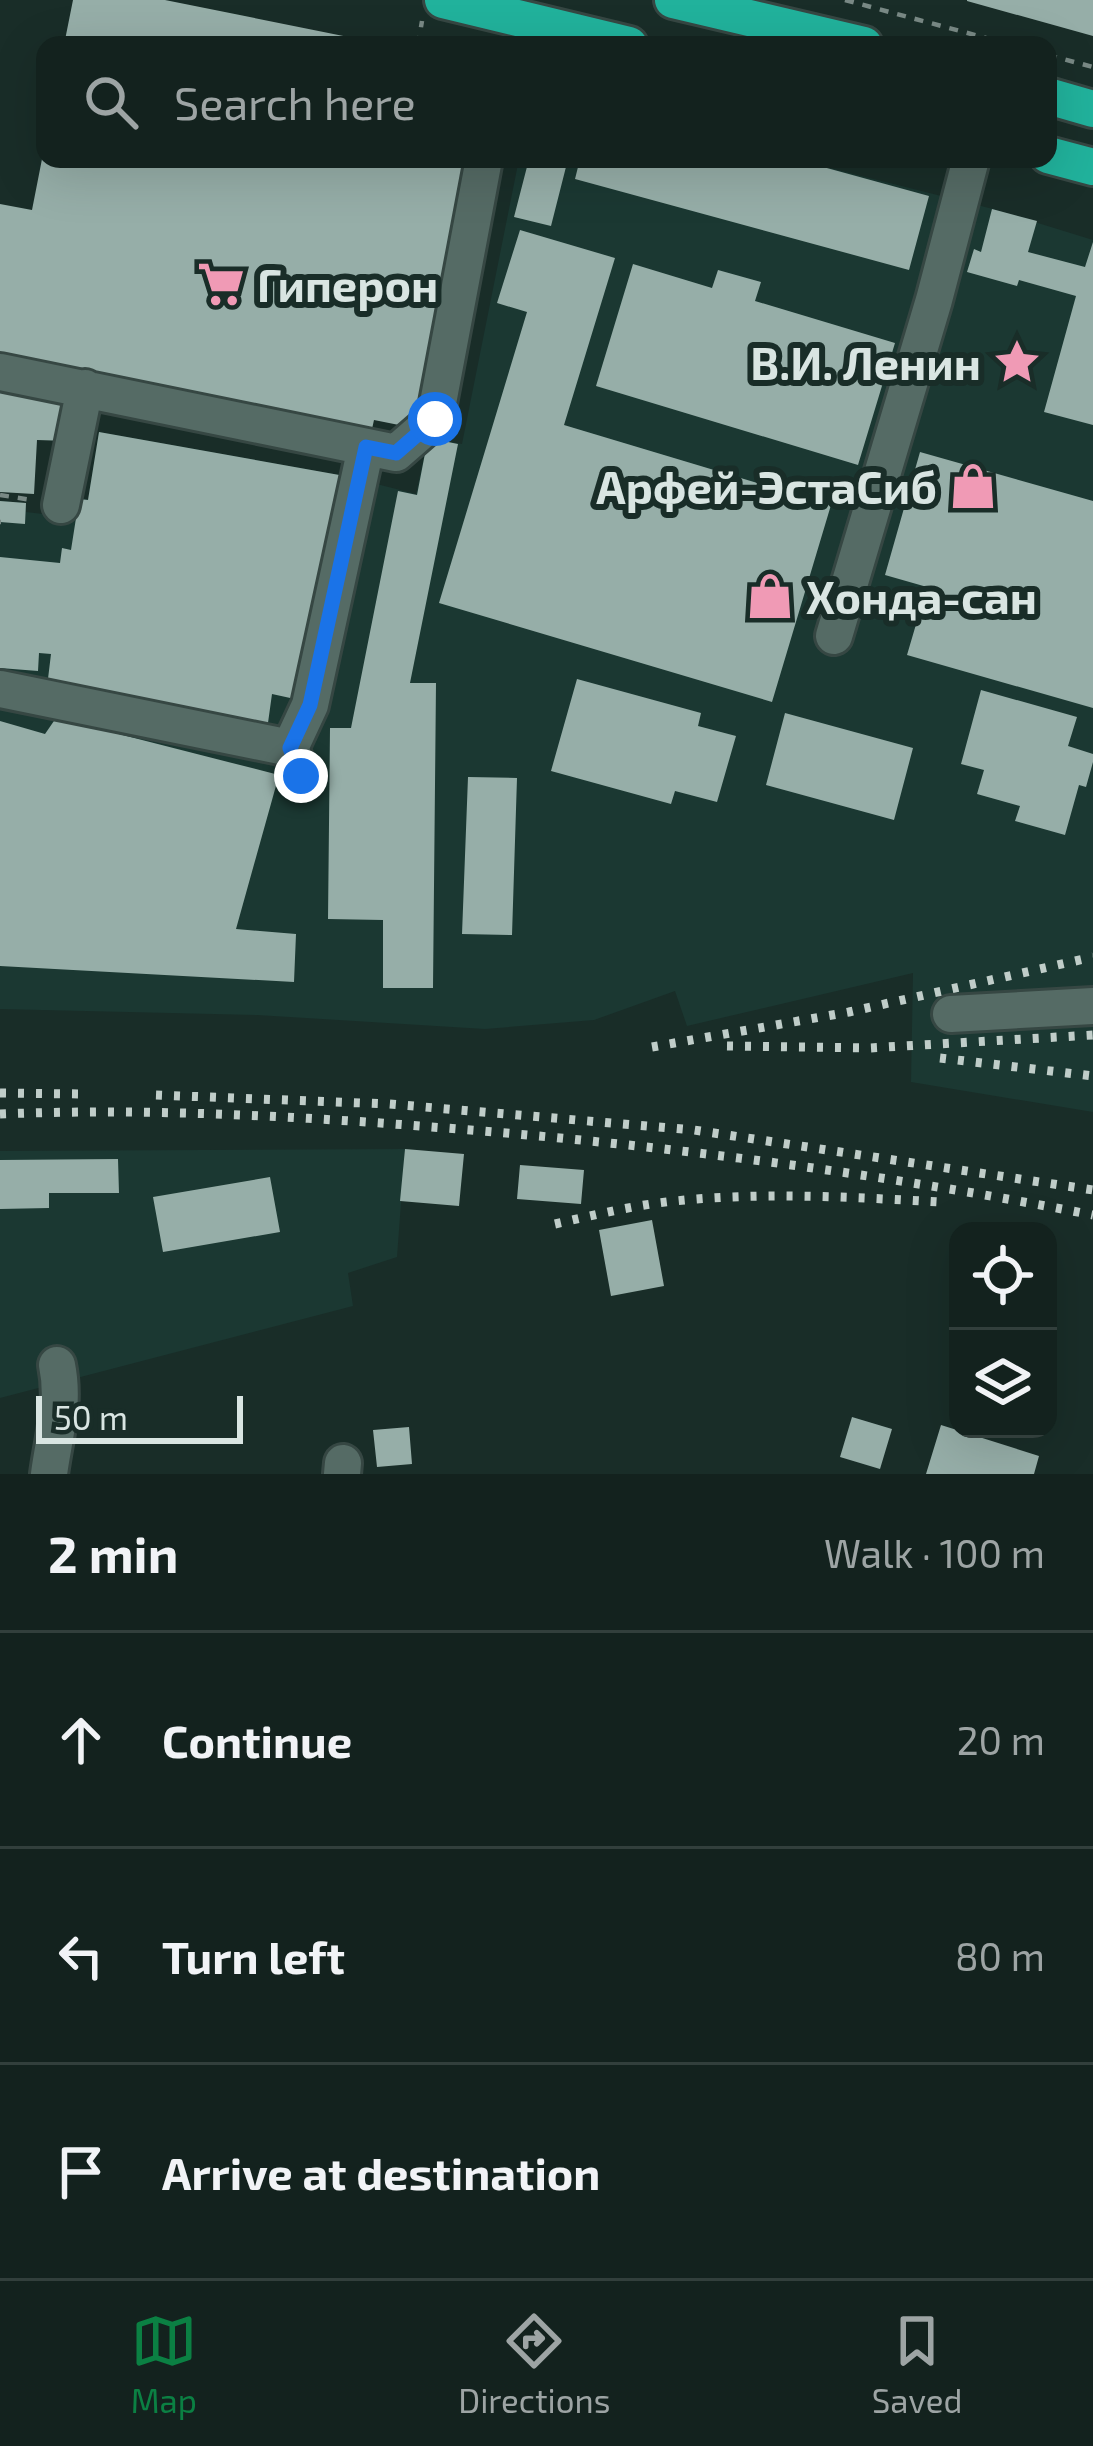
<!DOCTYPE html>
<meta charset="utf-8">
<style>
:root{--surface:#13221e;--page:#1c2a27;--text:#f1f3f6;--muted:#9da4a4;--line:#323f3c;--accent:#0b8043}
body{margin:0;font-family:"Exo 2",sans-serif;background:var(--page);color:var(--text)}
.controls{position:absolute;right:36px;bottom:36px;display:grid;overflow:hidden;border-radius:24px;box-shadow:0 12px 48px #0002}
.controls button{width:108px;height:108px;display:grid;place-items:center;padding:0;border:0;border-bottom:3px solid var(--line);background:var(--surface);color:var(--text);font:60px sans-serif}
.scale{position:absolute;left:36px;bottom:30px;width:207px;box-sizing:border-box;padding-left:12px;border:6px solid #d9e5e2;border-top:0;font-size:33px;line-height:42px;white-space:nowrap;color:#d9e5e2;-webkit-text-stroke:9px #192d28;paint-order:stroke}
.stop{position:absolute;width:36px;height:36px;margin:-27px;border:9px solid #1a73e8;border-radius:50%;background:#fff}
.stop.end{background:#1a73e8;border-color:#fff;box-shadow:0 3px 12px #0008}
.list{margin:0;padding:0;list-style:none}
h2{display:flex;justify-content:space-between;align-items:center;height:156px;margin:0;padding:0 48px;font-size:51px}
h2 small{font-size:39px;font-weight:400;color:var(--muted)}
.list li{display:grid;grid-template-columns:78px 1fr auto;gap:36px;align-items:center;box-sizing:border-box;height:216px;padding:0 48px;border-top:3px solid var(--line)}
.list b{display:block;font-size:45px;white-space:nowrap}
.list em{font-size:39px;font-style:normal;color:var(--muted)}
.icon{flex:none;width:66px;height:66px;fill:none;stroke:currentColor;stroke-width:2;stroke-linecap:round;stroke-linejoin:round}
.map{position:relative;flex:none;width:1093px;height:1474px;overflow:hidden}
.search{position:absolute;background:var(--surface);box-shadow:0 12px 48px #0002;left:36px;right:36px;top:36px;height:132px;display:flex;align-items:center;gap:30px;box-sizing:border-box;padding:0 42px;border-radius:24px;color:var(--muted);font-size:45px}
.sheet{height:804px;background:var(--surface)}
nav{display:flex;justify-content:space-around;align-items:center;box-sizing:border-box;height:168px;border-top:3px solid var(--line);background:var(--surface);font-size:33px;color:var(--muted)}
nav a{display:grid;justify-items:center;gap:6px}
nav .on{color:var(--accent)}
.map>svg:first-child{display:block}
.built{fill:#1b3832}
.building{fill:#96aea8}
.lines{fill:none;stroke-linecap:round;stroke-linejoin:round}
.minor-casing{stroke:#364743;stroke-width:42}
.highway-casing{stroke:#364743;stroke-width:42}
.path{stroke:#798985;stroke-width:4.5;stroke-dasharray:9 9;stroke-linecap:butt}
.minor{stroke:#556b65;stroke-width:36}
.highway{stroke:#21b29c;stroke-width:36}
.rail{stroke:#c0cdc9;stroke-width:9;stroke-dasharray:6 12;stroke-linecap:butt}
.route{stroke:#1a73e8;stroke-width:15}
.labels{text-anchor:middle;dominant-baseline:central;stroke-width:12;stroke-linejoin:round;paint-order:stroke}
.poi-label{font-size:45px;font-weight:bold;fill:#d9e5e2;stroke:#192d28;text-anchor:start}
</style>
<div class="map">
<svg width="1093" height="1474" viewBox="0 0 1093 1474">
<rect width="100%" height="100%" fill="#192d28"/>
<path class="built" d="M 519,159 L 794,159 L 993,209 L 1093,240 L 1093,1112 L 911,1082 L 913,973 L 687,1026 L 675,991 L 594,1020 L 485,1029 L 257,1015 L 0,1009 L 0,501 L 26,503 L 26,512 L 76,518 L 79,499 L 88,499 L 99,432 L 345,476 L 416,494 L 428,438 L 462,444 Z
M 405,1149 L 397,1257 L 348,1273 L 353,1306 L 0,1398 L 0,1151 Z"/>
<path class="building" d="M 73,0 L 165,0 L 388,45 L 64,45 Z
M 1093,0 L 1093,36 L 967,1 L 967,0 Z
M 42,159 L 465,159 L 414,428 L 374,420 L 372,429 L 0,359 L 0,204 L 32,210 Z
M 529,159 L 568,159 L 551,226 L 514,217 Z
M 580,159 L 794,159 L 929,196 L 909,270 L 575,179 Z
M 992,209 L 1037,221 L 1028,252 L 1085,267 L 1093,242 L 1093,425 L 1044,412 L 1076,296 L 1019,280 L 1017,286 L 967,272 L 974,249 L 981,252 Z
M 520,230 L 615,258 L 564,425 L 831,505 L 772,702 L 439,603 L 527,312 L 497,303 Z
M 633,264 L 712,288 L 718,270 L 761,282 L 755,301 L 895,343 L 858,465 L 596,386 Z
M 0,381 L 69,400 L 68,441 L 37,440 L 34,494 L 0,492 Z
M 99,432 L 345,476 L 304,701 L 272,694 L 267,730 L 47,687 L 51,654 L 39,653 L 38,671 L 0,668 L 0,557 L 60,563 L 62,548 L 71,550 L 79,499 L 88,500 Z
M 428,438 L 458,444 L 410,683 L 436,683 L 433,988 L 383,988 L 383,920 L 328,919 L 330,728 L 351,728 L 398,491 L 417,495 Z
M 920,452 L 1093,501 L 1093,708 L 907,655 L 927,587 L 885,575 Z
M 0,501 L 26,503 L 25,524 L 0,522 Z
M 577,679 L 701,713 L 698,726 L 736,736 L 717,802 L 675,791 L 671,804 L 551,771 Z
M 981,690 L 1077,717 L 1068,746 L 1093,754 L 1093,762 L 1086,787 L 1079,785 L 1065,835 L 1015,821 L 1020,806 L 977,794 L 984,770 L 961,764 Z
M 785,713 L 913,748 L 894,820 L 766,785 Z
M 56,718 L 279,775 L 236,929 L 296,934 L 294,982 L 0,966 L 0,721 L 45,734 Z
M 468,777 L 517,778 L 512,935 L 462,934 Z
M 405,1149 L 464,1154 L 459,1206 L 400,1201 Z
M 118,1159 L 119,1193 L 49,1193 L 49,1208 L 0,1209 L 0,1160 Z
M 520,1165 L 584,1170 L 581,1204 L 517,1199 Z
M 270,1177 L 280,1232 L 163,1252 L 153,1197 Z
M 652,1220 L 664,1286 L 611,1296 L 599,1230 Z
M 852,1417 L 892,1429 L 880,1469 L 840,1457 Z
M 941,1425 L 1039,1456 L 1034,1474 L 926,1474 Z
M 409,1427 L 412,1464 L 377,1467 L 373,1430 Z"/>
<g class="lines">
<defs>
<path id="minor" d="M 0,372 L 396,453 L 435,419 L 484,159
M 61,505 L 85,388
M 834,636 L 934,300 L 971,159
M 0,689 L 290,748 L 301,776
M 290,748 L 310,705 L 366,447
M 951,1014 L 1093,1006
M 49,1474 C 54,1436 65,1404 57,1365
M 342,1474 L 343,1463"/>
<path id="highway" d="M 443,0 L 629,45
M 673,0 L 864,45
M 1048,96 L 1093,109
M 1048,155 L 1093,167"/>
</defs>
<use href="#minor" class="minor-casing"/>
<use href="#highway" class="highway-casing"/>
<path class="path" d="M 845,0 L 1012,45
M 418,45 L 422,21
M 446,45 L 447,39
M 1048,55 L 1093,67
M 0,495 L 32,500
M 0,522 L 1,522"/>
<use href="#minor" class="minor"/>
<use href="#highway" class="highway"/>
<path class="rail" d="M 727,1046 L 869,1048 L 1093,1035
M 652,1047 L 849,1012 L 1093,957
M 940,1058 L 1093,1076
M 0,1093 L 84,1094
M 156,1095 L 389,1104 L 694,1130 L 1093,1190
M 0,1114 C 148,1108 297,1116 445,1128 C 663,1145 878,1173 1093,1215
M 555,1224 C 595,1215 634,1205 675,1201 C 760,1192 854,1197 939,1202"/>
</g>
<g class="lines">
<path class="route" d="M 301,776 L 290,748 L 310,705 L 366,447 L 396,453 L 435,419"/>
</g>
<defs>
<symbol id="supermarket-bare" viewBox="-9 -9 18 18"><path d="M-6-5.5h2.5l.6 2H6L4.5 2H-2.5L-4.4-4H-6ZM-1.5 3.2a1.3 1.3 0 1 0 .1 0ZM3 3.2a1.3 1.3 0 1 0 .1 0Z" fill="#f09ab5" stroke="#192d28" stroke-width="2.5" paint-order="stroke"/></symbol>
<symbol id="sight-bare" viewBox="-9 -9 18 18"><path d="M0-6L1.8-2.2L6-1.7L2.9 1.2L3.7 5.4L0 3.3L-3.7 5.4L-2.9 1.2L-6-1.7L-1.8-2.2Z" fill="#f09ab5" stroke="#192d28" stroke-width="2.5" paint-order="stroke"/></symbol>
<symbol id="shop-bare" viewBox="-9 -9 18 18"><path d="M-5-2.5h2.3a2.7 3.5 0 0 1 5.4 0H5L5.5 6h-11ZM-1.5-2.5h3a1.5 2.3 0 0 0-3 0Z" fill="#f09ab5" stroke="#192d28" stroke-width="2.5" paint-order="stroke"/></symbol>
</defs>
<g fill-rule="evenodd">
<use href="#supermarket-bare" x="188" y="251" width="66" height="66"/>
<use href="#sight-bare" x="984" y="329" width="66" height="66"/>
<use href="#shop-bare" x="940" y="453" width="66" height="66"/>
<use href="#shop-bare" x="737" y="563" width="66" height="66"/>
</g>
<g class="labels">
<g class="poi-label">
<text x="257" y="284">Гиперон</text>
<text x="981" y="362" text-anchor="end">В.И. Ленин</text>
<text x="937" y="486" text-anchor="end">Арфей-ЭстаСиб</text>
<text x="806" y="596">Хонда-сан</text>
</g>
</g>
</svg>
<div class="controls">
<button><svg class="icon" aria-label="locate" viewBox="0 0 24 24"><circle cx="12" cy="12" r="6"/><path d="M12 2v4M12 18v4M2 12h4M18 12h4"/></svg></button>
<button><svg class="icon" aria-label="layers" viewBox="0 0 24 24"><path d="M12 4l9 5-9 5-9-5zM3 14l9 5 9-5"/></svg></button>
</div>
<div class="scale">50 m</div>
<div class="stop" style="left:435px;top:419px"></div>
<div class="stop end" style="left:301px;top:776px"></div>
<div class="search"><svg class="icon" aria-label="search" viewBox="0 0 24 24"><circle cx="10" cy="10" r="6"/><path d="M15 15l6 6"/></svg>Search here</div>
</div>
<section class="sheet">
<h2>2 min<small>Walk · 100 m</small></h2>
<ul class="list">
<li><svg class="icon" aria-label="ahead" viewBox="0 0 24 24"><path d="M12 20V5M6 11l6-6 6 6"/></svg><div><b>Continue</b></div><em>20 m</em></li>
<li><svg class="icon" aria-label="left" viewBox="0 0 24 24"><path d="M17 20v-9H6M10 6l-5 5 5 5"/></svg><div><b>Turn left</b></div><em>80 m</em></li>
<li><svg class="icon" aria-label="arrive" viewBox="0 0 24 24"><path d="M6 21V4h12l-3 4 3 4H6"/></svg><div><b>Arrive at destination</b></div></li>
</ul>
</section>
<nav>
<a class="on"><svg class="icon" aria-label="map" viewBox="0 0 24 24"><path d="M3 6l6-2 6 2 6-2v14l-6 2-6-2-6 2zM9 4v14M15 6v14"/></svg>Map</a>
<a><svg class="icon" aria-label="directions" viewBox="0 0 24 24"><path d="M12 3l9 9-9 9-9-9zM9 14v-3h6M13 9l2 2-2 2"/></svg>Directions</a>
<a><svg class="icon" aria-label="saved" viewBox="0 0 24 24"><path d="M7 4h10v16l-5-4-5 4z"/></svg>Saved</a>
</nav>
